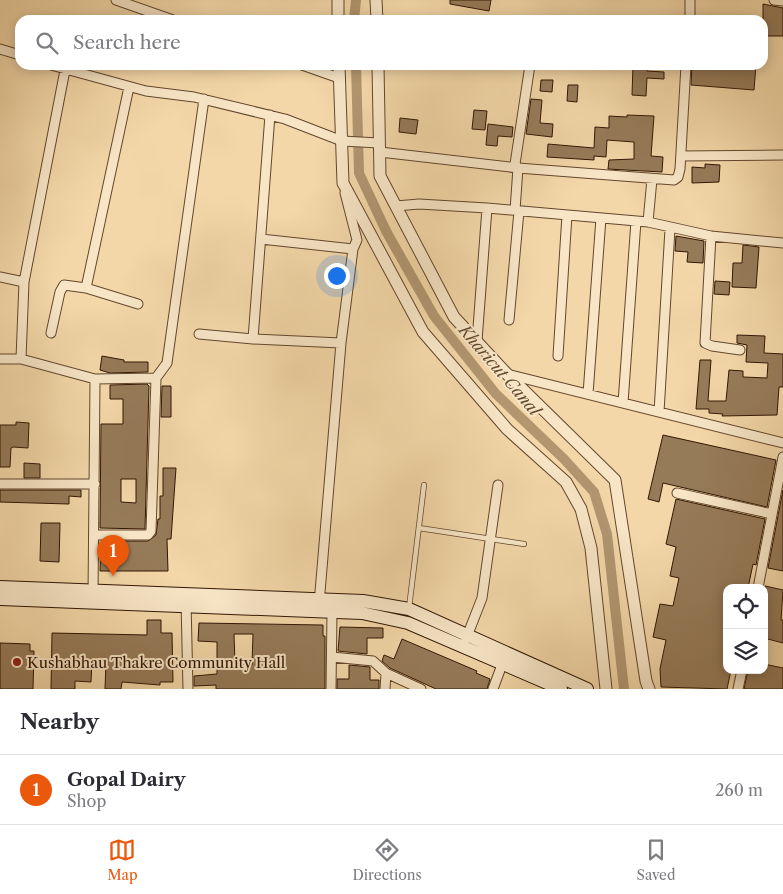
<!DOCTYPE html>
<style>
:root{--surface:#fff;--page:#f7f7f7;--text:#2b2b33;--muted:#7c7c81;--line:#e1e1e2;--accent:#ea580c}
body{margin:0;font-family:"Libre Caslon Text",serif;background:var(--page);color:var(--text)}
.controls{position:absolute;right:15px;bottom:15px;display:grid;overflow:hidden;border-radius:10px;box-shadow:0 2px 12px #0003}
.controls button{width:45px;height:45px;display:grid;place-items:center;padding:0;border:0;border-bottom:1px solid var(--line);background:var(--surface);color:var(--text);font:25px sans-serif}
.you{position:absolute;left:336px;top:275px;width:18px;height:18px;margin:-12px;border:4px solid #fff;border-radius:50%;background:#1a73e8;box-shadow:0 0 0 8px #1a73e833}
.badge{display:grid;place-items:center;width:32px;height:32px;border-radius:50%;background:var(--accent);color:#fff;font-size:16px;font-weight:700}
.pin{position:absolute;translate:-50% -41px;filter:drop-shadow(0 1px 2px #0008)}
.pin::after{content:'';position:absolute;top:26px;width:18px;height:15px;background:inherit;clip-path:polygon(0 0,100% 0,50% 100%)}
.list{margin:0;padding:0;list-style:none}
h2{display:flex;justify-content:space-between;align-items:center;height:65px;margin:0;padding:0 20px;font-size:21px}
h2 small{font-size:16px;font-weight:400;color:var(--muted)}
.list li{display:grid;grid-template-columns:32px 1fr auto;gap:15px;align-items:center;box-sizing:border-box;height:70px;padding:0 20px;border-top:1px solid var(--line)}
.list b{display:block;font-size:19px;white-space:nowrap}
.list p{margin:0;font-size:16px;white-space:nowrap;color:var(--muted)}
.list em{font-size:16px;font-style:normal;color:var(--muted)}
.icon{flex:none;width:28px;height:28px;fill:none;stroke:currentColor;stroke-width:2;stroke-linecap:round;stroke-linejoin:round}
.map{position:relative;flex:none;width:783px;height:689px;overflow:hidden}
.search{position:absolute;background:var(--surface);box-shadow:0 2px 12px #0003;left:15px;right:15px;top:15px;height:55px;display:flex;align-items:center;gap:12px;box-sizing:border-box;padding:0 18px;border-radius:15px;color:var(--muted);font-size:19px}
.sheet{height:135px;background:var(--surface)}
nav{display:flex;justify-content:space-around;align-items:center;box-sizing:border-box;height:70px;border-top:1px solid var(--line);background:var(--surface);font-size:14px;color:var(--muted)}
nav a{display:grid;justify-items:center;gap:2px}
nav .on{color:var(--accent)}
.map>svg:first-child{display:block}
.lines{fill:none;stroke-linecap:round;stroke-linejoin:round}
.canal{stroke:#b19670;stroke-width:10}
.building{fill:#967b59;stroke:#311704;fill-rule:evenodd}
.service-casing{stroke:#62472d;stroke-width:6}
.minor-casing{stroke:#62472d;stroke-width:11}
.tertiary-casing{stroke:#62472d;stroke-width:13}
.secondary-casing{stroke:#311704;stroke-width:14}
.service{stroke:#f7e5c6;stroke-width:4.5}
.minor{stroke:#f7e5c6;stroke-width:9}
.tertiary{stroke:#f7e5c6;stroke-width:11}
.secondary{stroke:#f7e5c6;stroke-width:12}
.poi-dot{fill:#8f2418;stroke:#f7e5c6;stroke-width:2}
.labels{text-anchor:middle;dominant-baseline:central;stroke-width:4;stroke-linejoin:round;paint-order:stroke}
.poi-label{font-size:15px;fill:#311704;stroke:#f7e5c6;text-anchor:start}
.water-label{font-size:16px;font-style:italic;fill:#644a2f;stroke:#f7e5c6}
</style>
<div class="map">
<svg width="783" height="689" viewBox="0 0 783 689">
<rect width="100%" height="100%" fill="#f3d7a8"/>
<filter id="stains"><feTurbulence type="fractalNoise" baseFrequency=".004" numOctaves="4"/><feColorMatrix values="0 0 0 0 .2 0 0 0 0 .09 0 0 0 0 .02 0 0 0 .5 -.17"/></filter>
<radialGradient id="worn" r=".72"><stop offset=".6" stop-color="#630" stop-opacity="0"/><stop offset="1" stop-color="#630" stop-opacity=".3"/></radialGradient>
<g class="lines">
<path class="canal" d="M 354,20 L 356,0
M 356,65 L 359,173 L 386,231 L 434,316 L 496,394 L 564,459 L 594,492 L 607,534 L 624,689"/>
</g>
<path class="building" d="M 450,0 L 491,0 L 489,11 L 450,4 Z
M 763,4 L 783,8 L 783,36 L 763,36 Z
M 633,65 L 647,65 L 647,71 L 664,72 L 664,79 L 647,78 L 646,96 L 632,95 Z
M 692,65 L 756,65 L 754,90 L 691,85 Z
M 541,80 L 553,80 L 552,92 L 540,91 Z
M 568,85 L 578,85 L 577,102 L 567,101 Z
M 531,99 L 542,100 L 540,123 L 553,124 L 552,137 L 526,134 Z
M 474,110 L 487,111 L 485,130 L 472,129 Z
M 627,115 L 654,116 L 651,156 L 663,157 L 662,172 L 608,169 L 609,160 L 634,159 L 634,142 L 607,140 L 606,157 L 594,156 L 594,160 L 547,157 L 548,144 L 594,148 L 595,127 L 609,128 L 609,116 L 627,117 Z
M 400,118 L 418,120 L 416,134 L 399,132 Z
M 488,124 L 513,127 L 512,137 L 498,136 L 497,146 L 486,145 Z
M 705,164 L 720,165 L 719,182 L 692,183 L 692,167 L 705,168 Z
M 676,236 L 704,241 L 703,263 L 687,262 L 688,252 L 675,251 Z
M 743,245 L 759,247 L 756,288 L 732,287 L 733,263 L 742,263 Z
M 715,281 L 730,282 L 729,295 L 714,294 Z
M 737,335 L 765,336 L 764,353 L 783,354 L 783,387 L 779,387 L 777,415 L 722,416 L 723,414 L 709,413 L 709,409 L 696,409 L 700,360 L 711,360 L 708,401 L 726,401 L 729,370 L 743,371 L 743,377 L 767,378 L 768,363 L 746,362 L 747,345 L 737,343 Z
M 102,356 L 124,360 L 124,362 L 148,362 L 148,372 L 110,373 L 100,370 Z
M 147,384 L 149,386 L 145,529 L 100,528 L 101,424 L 123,424 L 123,399 L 110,399 L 110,385 ZM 121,479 L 136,479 L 136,503 L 121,502 Z
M 162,386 L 171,386 L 171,417 L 161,417 Z
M 16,422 L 29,423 L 28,448 L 13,447 L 11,448 L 10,467 L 0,467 L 0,425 L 16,425 Z
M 663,435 L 776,460 L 767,507 L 663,483 L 659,502 L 648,499 Z
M 24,463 L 40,464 L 40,478 L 24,478 Z
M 163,468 L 176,468 L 171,539 L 167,539 L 168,571 L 100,571 L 101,545 L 113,545 L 113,541 L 148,541 L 156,535 L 158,519 L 160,519 L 160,496 L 163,496 Z
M 0,490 L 81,490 L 81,497 L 69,496 L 69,504 L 0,502 Z
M 783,490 L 783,571 L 768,568 Z
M 676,499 L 765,519 L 756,565 L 753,564 L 748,588 L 727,588 L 727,670 L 731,670 L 727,689 L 661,687 L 660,669 L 666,640 L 653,637 L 660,604 L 673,606 L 679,578 L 670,576 L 676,547 L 666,544 Z
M 41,523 L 60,523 L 59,562 L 40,561 Z
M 765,586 L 783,590 L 781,620 L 783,620 L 783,643 L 764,638 Z
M 147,620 L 161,620 L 161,633 L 172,633 L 173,682 L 160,682 L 160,685 L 122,682 L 121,689 L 105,689 L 106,662 L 92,661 L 91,682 L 75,681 L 75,689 L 51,689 L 52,633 L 147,635 Z
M 199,623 L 323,625 L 323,636 L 325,636 L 325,689 L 216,689 L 216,685 L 194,686 L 194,676 L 217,674 L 217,642 L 198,641 ZM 234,634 L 253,634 L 252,665 L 235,664 Z
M 340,627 L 383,628 L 383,638 L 367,638 L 367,654 L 338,651 Z
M 402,639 L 477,671 L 476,673 L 490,679 L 487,689 L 436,689 L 390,668 L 382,661 L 384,655 L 394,659 Z
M 0,643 L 30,644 L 30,651 L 34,651 L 33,689 L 0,689 Z
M 764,664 L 783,668 L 783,689 L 744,689 L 748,670 L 764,670 Z
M 349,665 L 370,667 L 370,680 L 379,680 L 379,689 L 337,689 L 337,679 L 349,679 Z"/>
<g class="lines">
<defs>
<path id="service" d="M 419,528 L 524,544
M 409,608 L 424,485"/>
<path id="minor" d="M 116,0 L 173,20
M 774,0 L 783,1
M 690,20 L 690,0
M 0,49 L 20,55
M 51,65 L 146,91 L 194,97 L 285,119 L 342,141 L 379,143
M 302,65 L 339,78
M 380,152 L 518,168 L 674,180 L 678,177 L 680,169 L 686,65
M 681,156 L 783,155
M 396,206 L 419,204 L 487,208 L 648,222 L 711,236 L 783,243
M 515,210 L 518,168 L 515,164 L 530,65
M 648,222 L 652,179
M 711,236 L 705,343 L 712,346 L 740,350
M 261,239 L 353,249
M 0,277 L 24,282 L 65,70
M 86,288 L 138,304
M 509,320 L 519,211
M 51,333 L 60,292 L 64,285 L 86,288 L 129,87
M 199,334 L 253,339 L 341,343
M 253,339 L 270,115
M 477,341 L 487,208
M 558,356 L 567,215
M 0,359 L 21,359 L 95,379
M 21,359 L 24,282
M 507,374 L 783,443
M 588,394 L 601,218
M 623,403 L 636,221
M 659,412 L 670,229
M 0,484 L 95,484
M 677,493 L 772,514
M 95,535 L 148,535 L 151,531 L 156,378
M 758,588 L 783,457
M 93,595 L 95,379 L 156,378 L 167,363 L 204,99
M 186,601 L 188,689
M 319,604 L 341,343 L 353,249 L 357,240 L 345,193
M 466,639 L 482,598 L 498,485
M 332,657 L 373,661 L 386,673 L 421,689
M 331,689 L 332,612
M 385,689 L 386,673
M 493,689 L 503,662
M 738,689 L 742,670"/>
<path id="tertiary" d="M 338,0 L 338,20
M 376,0 L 377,20
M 339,65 L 343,183 L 423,332 L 507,429 L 566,482 L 581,509 L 591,548 L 606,689
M 378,65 L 380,176 L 454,317 L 506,373 L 615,480 L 646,681 L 649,689"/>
<path id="secondary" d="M 0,587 L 363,601 L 409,609 L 587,689
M 0,599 L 362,613 L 408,623 L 561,689"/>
</defs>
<use href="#service" class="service-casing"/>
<use href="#minor" class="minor-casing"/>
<use href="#tertiary" class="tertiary-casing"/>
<use href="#secondary" class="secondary-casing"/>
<use href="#service" class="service"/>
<use href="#minor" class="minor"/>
<use href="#tertiary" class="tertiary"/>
<use href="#secondary" class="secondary"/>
</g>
<circle class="poi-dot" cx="17" cy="662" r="5"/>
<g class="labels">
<g class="poi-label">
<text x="27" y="662">Kushabhau Thakre Community Hall</text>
</g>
<g class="water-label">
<text transform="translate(500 370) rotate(49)">Kharicut Canal</text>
</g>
</g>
<rect width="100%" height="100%" filter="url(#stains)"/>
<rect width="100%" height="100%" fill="url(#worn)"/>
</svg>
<div class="controls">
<button><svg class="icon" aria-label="locate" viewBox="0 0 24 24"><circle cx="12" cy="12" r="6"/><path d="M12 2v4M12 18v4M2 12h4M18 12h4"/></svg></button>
<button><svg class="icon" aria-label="layers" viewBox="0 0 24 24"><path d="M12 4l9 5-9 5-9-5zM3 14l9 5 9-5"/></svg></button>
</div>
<div class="you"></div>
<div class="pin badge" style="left:113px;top:576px">1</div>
<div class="search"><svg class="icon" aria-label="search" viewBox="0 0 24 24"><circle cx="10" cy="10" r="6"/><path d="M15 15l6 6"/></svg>Search here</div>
</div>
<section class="sheet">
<h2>Nearby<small></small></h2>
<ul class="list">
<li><span class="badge">1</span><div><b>Gopal Dairy</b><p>Shop</p></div><em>260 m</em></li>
</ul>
</section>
<nav>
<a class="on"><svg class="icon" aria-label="map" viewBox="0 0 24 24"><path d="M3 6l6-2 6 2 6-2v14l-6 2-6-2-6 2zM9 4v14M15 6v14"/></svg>Map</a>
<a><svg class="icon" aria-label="directions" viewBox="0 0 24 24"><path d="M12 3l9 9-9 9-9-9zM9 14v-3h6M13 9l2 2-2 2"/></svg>Directions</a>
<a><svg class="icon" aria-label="saved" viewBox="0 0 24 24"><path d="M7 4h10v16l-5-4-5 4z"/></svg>Saved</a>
</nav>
